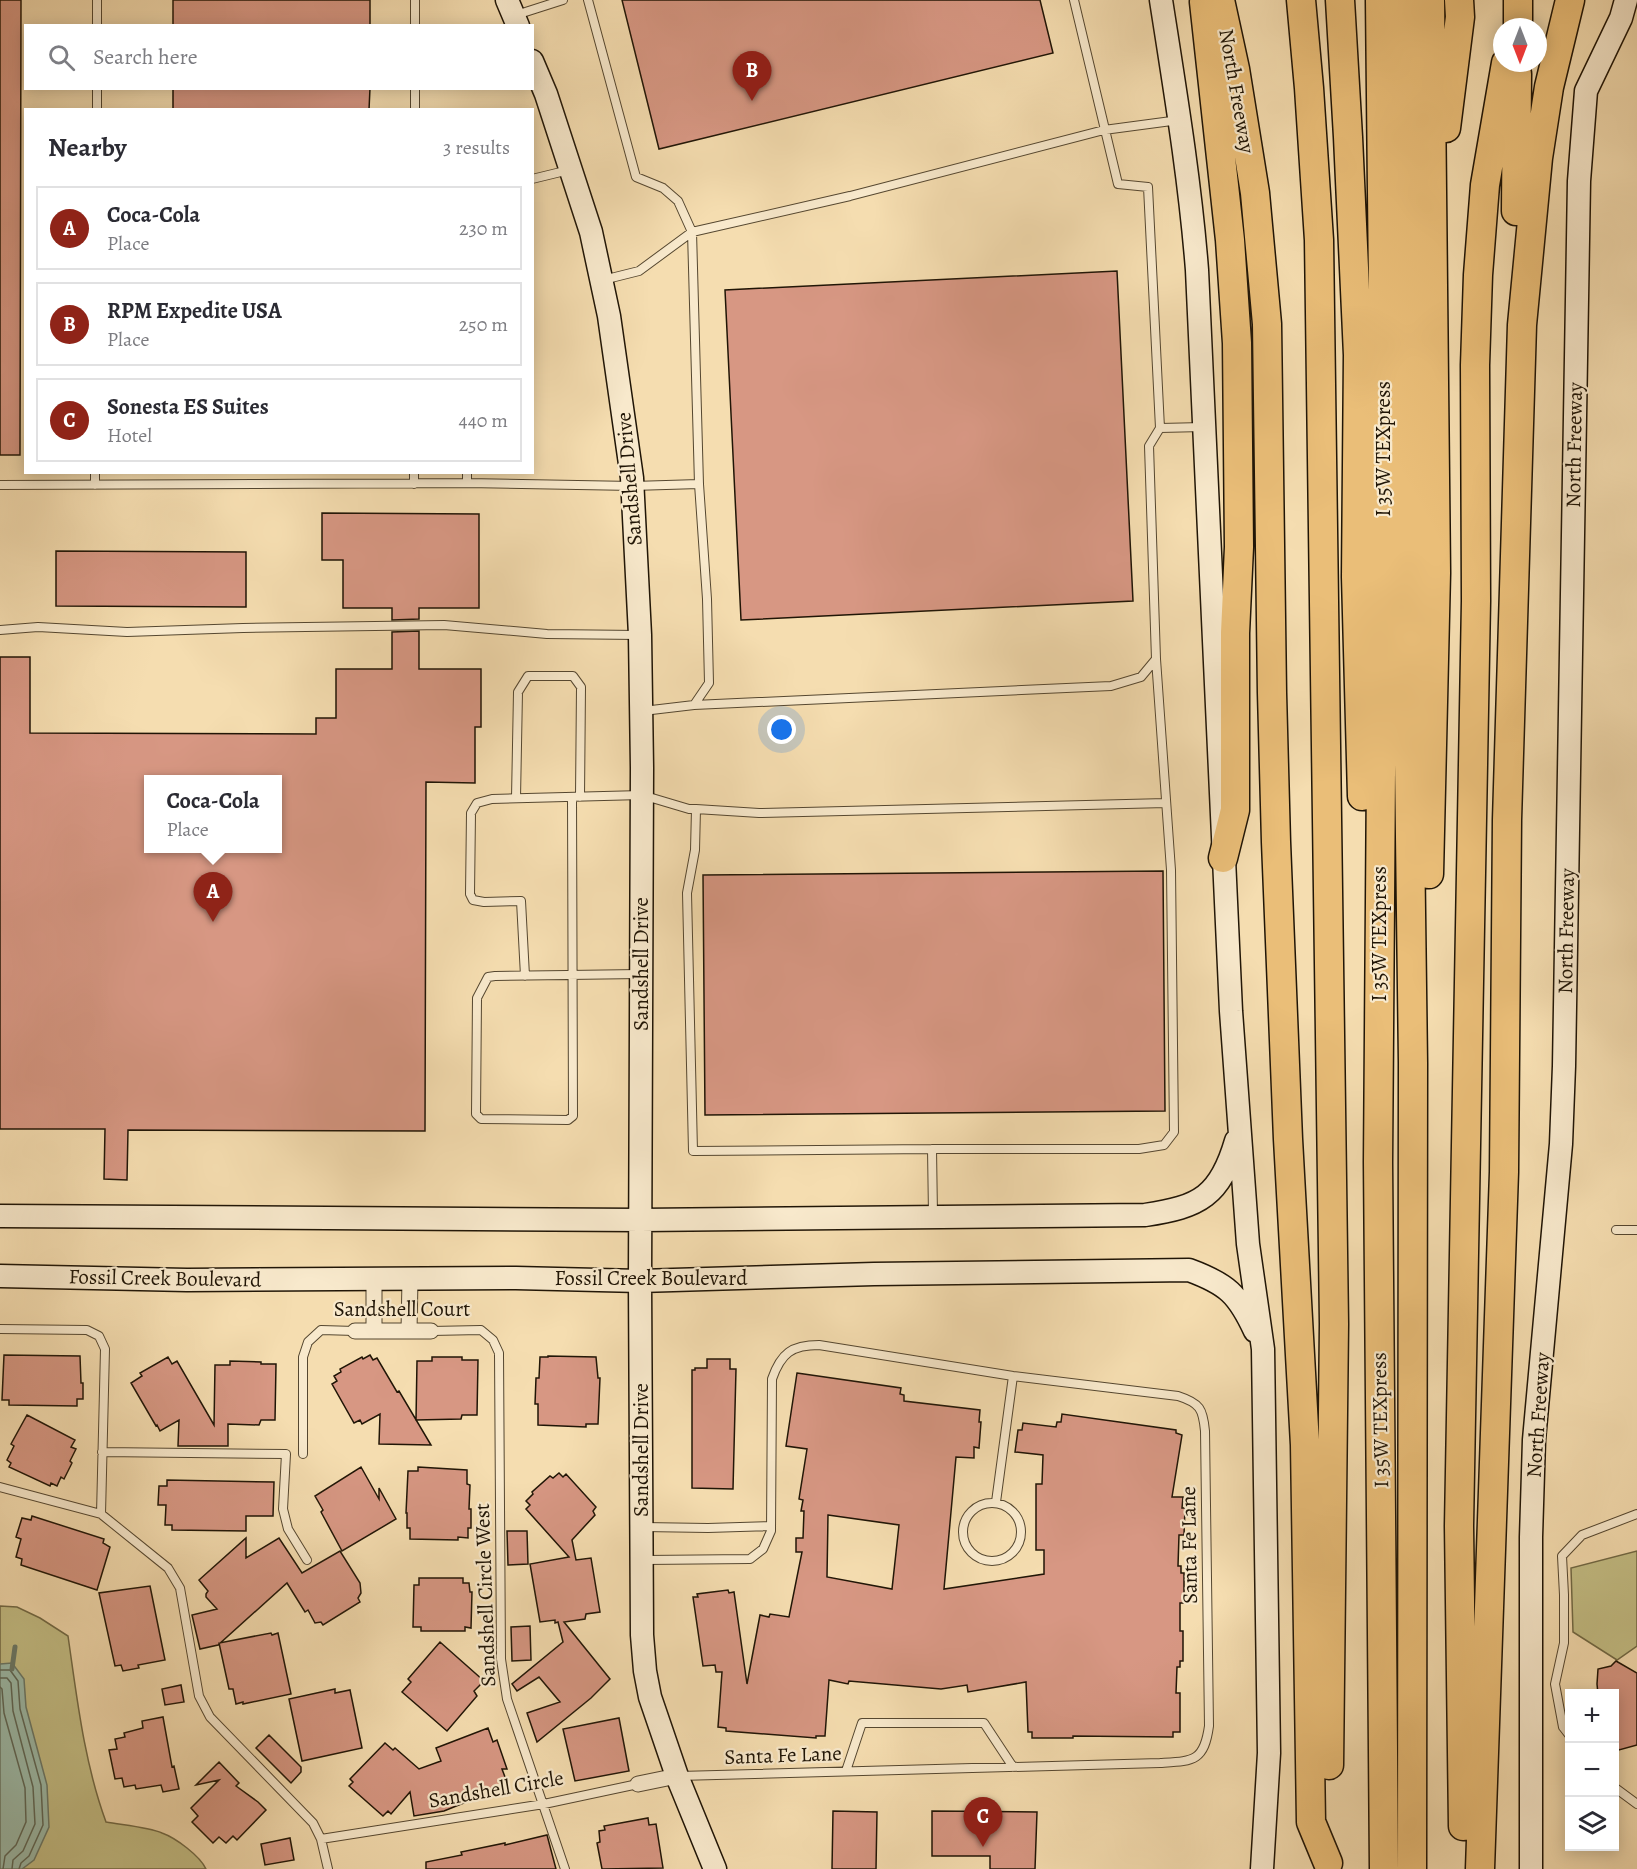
<!DOCTYPE html>
<meta charset="utf-8">
<style>
:root{--surface:#fff;--page:#f7f7f7;--text:#2b2b33;--muted:#7c7c81;--line:#e1e1e2;--accent:#8f2418}
body{margin:0;font-family:Alegreya,serif;background:var(--page);color:var(--text)}
.controls{position:absolute;right:18px;bottom:18px;display:grid;overflow:hidden;border-radius:0px;box-shadow:0 3px 15px #0003}
.controls button{width:54px;height:54px;display:grid;place-items:center;padding:0;border:0;border-bottom:2px solid var(--line);background:var(--surface);color:var(--text);font:30px sans-serif}
.compass{position:absolute;left:1493px;top:18px;width:54px;height:54px;border-radius:50%;background:var(--surface);box-shadow:0 3px 15px #0003;rotate:180deg}
.you{position:absolute;left:782px;top:730px;width:21px;height:21px;margin:-15px;border:4px solid #fff;border-radius:50%;background:#1a73e8;box-shadow:0 0 0 9px #1a73e833}
.badge{display:grid;place-items:center;width:39px;height:39px;border-radius:50%;background:var(--accent);color:#fff;font-size:20px;font-weight:700}
.pin{position:absolute;translate:-50% -50px;filter:drop-shadow(0 2px 3px #0008)}
.pin::after{content:'';position:absolute;top:32px;width:21px;height:18px;background:inherit;clip-path:polygon(0 0,100% 0,50% 100%)}
.popup{position:absolute;left:144px;top:775px;width:138px;height:78px;box-sizing:border-box;display:grid;place-content:center;border-radius:0px;background:var(--surface);filter:drop-shadow(0 2px 4px #0005);font-size:20px;white-space:nowrap;color:var(--muted)}
.popup b{font-size:22px;color:var(--text)}
.popup::after{content:'';position:absolute;left:50%;top:100%;margin-left:-12px;border:12px solid transparent;border-top-color:var(--surface)}
.list{margin:0;padding:0;list-style:none}
h2{display:flex;justify-content:space-between;align-items:center;height:78px;margin:0;padding:0 24px;font-size:26px}
h2 small{font-size:20px;font-weight:400;color:var(--muted)}
.list li{display:grid;grid-template-columns:39px 1fr auto;gap:18px;align-items:center;box-sizing:border-box;height:84px;margin:0 12px 12px;padding:0 12px;border:2px solid var(--line);border-radius:0px}
.list b{display:block;font-size:22px;white-space:nowrap}
.list p{margin:0;font-size:20px;white-space:nowrap;color:var(--muted)}
.list em{font-size:20px;font-style:normal;color:var(--muted)}
.icon{flex:none;width:33px;height:33px;fill:none;stroke:currentColor;stroke-width:2;stroke-linecap:round;stroke-linejoin:round}
.map{position:relative;flex:none;width:1637px;height:1869px;overflow:hidden}
.search{position:absolute;background:var(--surface);box-shadow:0 3px 15px #0003;left:24px;top:24px;width:510px;height:66px;display:flex;align-items:center;gap:15px;box-sizing:border-box;padding:0 21px;border-radius:0px;color:var(--muted);font-size:22px}
.panel{position:absolute;background:var(--surface);box-shadow:0 3px 15px #0003;left:24px;top:108px;width:510px;height:366px;border-radius:0px}
.map>svg:first-child{display:block}
.green{fill:#c4bf86;stroke:#726a46;stroke-width:1.5}
.water{fill:#9cbcab;stroke:#6a7969;stroke-width:1.5}
.lines{fill:none;stroke-linecap:round;stroke-linejoin:round}
.shore{stroke:#5e6858;stroke-width:1.5}
.stream{stroke:#6a7969;stroke-width:5}
.building{fill:#d79783;stroke:#201506;stroke-width:1.5;fill-rule:evenodd}
.lane-casing{stroke:#554730;stroke-width:10}
.street-casing{stroke:#554730;stroke-width:17}
.secondary-casing{stroke:#201506;stroke-width:25}
.highway-casing{stroke:#201506;stroke-width:31}
.lane{stroke:#f8e9cc;stroke-width:8}
.street{stroke:#f8e9cc;stroke-width:15}
.secondary{stroke:#f8e9cc;stroke-width:22}
.highway{stroke:#eabe78;stroke-width:28}
.highway-bridge-casing{stroke:#201506;stroke-width:31;stroke-linecap:butt}
.highway-bridge{stroke:#eabe78;stroke-width:28}
.labels{text-anchor:middle;dominant-baseline:central;stroke-width:4.5;stroke-linejoin:round;paint-order:stroke}
.street-label{font-size:21px;fill:#201506;stroke:#f8e9cc}
</style>
<div class="map">
<svg width="1637" height="1869" viewBox="0 0 1637 1869">
<rect width="100%" height="100%" fill="#f5ddb0"/>
<filter id="stains"><feTurbulence type="fractalNoise" baseFrequency=".00333" numOctaves="4"/><feColorMatrix values="0 0 0 0 .2 0 0 0 0 .09 0 0 0 0 .02 0 0 0 .5 -.17"/></filter>
<radialGradient id="worn" r=".72"><stop offset=".6" stop-color="#630" stop-opacity="0"/><stop offset="1" stop-color="#630" stop-opacity=".3"/></radialGradient>
<path class="green" d="M 1637,1551 L 1637,1646 L 1617,1660 L 1573,1632 L 1571,1568 Z
M 0,1606 L 17,1607 L 40,1618 L 68,1636 C 77,1698 84,1762 106,1822 C 122,1825 148,1827 162,1833 C 176,1838 200,1856 206,1869 L 0,1869 Z"/>
<path class="water" d="M 12,1663 L 24,1679 L 26,1707 L 47,1785 L 49,1827 L 34,1860 L 22,1869 L 0,1869 L 0,1664 Z"/>
<g class="lines">
<path class="shore" d="M 0,1670 L 10,1670 L 18,1681 L 20,1709 L 41,1785 L 43,1825 L 29,1856 L 21,1863 L 19,1869
M 0,1678 L 7,1678 L 11,1683 L 13,1711 L 33,1787 L 35,1824 L 23,1851 L 13,1860 L 12,1869
M 0,1687 L 2,1689 L 4,1713 L 25,1788 L 26,1822 L 16,1845 L 5,1856 L 3,1869"/>
<path class="stream" d="M 12,1669 L 15,1647"/>
</g>
<path class="building" d="M 0,0 L 21,0 L 20,455 L 0,455 Z
M 173,0 L 370,0 L 370,26 L 173,26 Z
M 622,0 L 1040,0 L 1053,53 L 659,149 Z
M 173,88 L 370,88 L 369,110 L 173,110 Z
M 1117,271 L 1133,601 L 741,620 L 725,290 Z
M 322,513 L 479,514 L 479,608 L 419,608 L 419,619 L 392,620 L 392,608 L 343,608 L 343,560 L 322,560 Z
M 56,551 L 246,552 L 246,607 L 56,606 Z
M 419,631 L 419,669 L 481,669 L 481,727 L 475,727 L 475,783 L 426,782 L 425,1131 L 128,1130 L 127,1180 L 104,1179 L 105,1129 L 0,1129 L 0,657 L 30,657 L 30,733 L 316,734 L 316,718 L 336,718 L 336,669 L 392,669 L 392,632 ZM 148,780 L 278,780 L 278,849 L 148,849 Z
M 1163,871 L 1165,1111 L 705,1115 L 703,875 Z
M 4,1355 L 80,1356 L 81,1383 L 83,1383 L 83,1399 L 77,1399 L 77,1406 L 9,1405 L 9,1400 L 2,1400 Z
M 370,1355 L 373,1360 L 377,1358 L 397,1392 L 399,1391 L 431,1445 L 379,1444 L 380,1414 L 362,1424 L 360,1420 L 354,1423 L 332,1384 L 337,1381 L 334,1376 L 341,1372 L 340,1369 L 362,1357 L 363,1359 Z
M 548,1356 L 596,1357 L 598,1378 L 600,1378 L 598,1424 L 586,1424 L 586,1427 L 538,1425 L 538,1404 L 535,1404 L 536,1378 L 539,1378 L 540,1357 L 548,1357 Z
M 168,1357 L 172,1364 L 177,1361 L 214,1425 L 215,1365 L 230,1365 L 230,1361 L 261,1362 L 261,1364 L 276,1364 L 275,1420 L 261,1420 L 259,1425 L 228,1424 L 228,1446 L 178,1446 L 179,1420 L 160,1431 L 157,1425 L 156,1426 L 131,1383 L 142,1376 L 140,1373 Z
M 432,1357 L 462,1357 L 462,1360 L 478,1360 L 477,1415 L 462,1415 L 461,1419 L 416,1420 L 417,1361 L 432,1361 Z
M 707,1359 L 730,1359 L 730,1369 L 736,1369 L 733,1489 L 692,1488 L 692,1370 L 695,1370 L 695,1368 L 707,1368 Z
M 797,1373 L 901,1388 L 900,1394 L 904,1395 L 904,1401 L 980,1410 L 979,1422 L 981,1422 L 979,1448 L 974,1447 L 974,1458 L 956,1457 L 944,1589 L 1044,1574 L 1044,1550 L 1036,1550 L 1036,1484 L 1042,1484 L 1043,1455 L 1015,1452 L 1018,1430 L 1022,1430 L 1023,1423 L 1056,1427 L 1057,1422 L 1061,1422 L 1062,1414 L 1176,1430 L 1176,1433 L 1182,1435 L 1172,1497 L 1183,1497 L 1182,1508 L 1185,1508 L 1184,1535 L 1179,1535 L 1178,1566 L 1181,1566 L 1181,1573 L 1184,1573 L 1184,1603 L 1180,1603 L 1180,1631 L 1183,1631 L 1183,1661 L 1180,1661 L 1180,1667 L 1177,1667 L 1176,1693 L 1180,1693 L 1180,1732 L 1173,1732 L 1173,1737 L 1073,1736 L 1073,1738 L 1032,1738 L 1032,1732 L 1028,1732 L 1026,1682 L 968,1692 L 967,1685 L 941,1689 L 849,1681 L 848,1684 L 829,1680 L 825,1736 L 816,1736 L 816,1738 L 726,1731 L 726,1728 L 718,1727 L 722,1672 L 716,1672 L 715,1665 L 703,1666 L 693,1597 L 698,1597 L 697,1594 L 728,1590 L 729,1593 L 734,1592 L 747,1684 L 760,1615 L 769,1617 L 770,1614 L 789,1617 L 802,1552 L 796,1552 L 796,1538 L 803,1538 L 804,1511 L 801,1511 L 803,1500 L 799,1499 L 807,1449 L 786,1446 ZM 828,1515 L 899,1525 L 892,1589 L 827,1577 Z
M 27,1415 L 75,1440 L 71,1447 L 76,1449 L 70,1461 L 72,1463 L 64,1479 L 61,1477 L 57,1486 L 51,1483 L 50,1486 L 9,1467 L 11,1463 L 7,1460 L 14,1446 L 11,1444 Z
M 361,1467 L 379,1499 L 379,1488 L 396,1519 L 342,1551 L 321,1512 L 323,1510 L 315,1496 Z
M 418,1467 L 467,1470 L 467,1484 L 470,1485 L 469,1509 L 471,1509 L 471,1528 L 468,1528 L 468,1538 L 458,1537 L 458,1540 L 410,1539 L 410,1528 L 407,1528 L 407,1513 L 406,1513 L 408,1471 L 418,1471 Z
M 559,1473 L 563,1477 L 566,1474 L 596,1507 L 593,1511 L 595,1515 L 572,1540 L 576,1560 L 591,1558 L 600,1612 L 586,1614 L 585,1619 L 564,1622 L 610,1679 L 591,1698 L 537,1742 L 527,1713 L 560,1702 L 539,1677 L 517,1691 L 512,1684 L 563,1642 L 558,1622 L 555,1623 L 555,1620 L 540,1622 L 530,1564 L 569,1557 L 526,1509 L 530,1505 L 526,1501 L 533,1494 L 532,1492 L 550,1476 L 553,1478 Z
M 167,1480 L 274,1482 L 273,1516 L 246,1516 L 246,1531 L 172,1530 L 172,1525 L 165,1525 L 166,1505 L 158,1505 L 159,1486 L 167,1486 Z
M 32,1516 L 104,1539 L 103,1543 L 110,1547 L 97,1590 L 21,1565 L 22,1559 L 16,1557 L 21,1539 L 16,1537 L 22,1518 L 31,1520 Z
M 507,1531 L 527,1531 L 528,1564 L 508,1565 Z
M 246,1538 L 246,1558 L 279,1538 L 302,1573 L 340,1551 L 360,1583 L 361,1593 L 358,1598 L 360,1602 L 323,1625 L 321,1622 L 315,1623 L 308,1610 L 305,1612 L 287,1583 L 218,1645 L 200,1649 L 192,1615 L 217,1609 L 206,1597 L 206,1594 L 208,1591 L 199,1580 Z
M 419,1578 L 463,1578 L 463,1583 L 469,1583 L 470,1592 L 472,1592 L 471,1628 L 465,1627 L 465,1631 L 421,1631 L 421,1627 L 413,1627 L 414,1585 L 419,1585 Z
M 150,1586 L 165,1660 L 138,1665 L 139,1668 L 123,1671 L 121,1665 L 115,1666 L 99,1593 Z
M 530,1626 L 531,1660 L 512,1661 L 511,1627 Z
M 271,1633 L 272,1635 L 278,1633 L 291,1694 L 243,1704 L 243,1702 L 236,1704 L 233,1689 L 229,1689 L 219,1643 Z
M 440,1642 L 484,1681 L 474,1691 L 477,1696 L 447,1731 L 402,1692 L 411,1682 L 408,1679 Z
M 1616,1661 L 1637,1673 L 1637,1745 L 1619,1750 L 1614,1742 L 1614,1694 L 1598,1694 L 1597,1684 L 1598,1669 L 1611,1666 Z
M 181,1685 L 184,1702 L 165,1705 L 162,1689 Z
M 335,1689 L 335,1693 L 350,1690 L 362,1748 L 302,1761 L 289,1699 Z
M 163,1717 L 172,1767 L 174,1766 L 179,1789 L 163,1792 L 161,1785 L 136,1789 L 135,1785 L 124,1787 L 122,1778 L 115,1779 L 109,1750 L 117,1749 L 115,1739 L 125,1737 L 124,1733 L 143,1728 L 142,1721 Z
M 619,1718 L 629,1771 L 575,1781 L 563,1729 Z
M 488,1728 L 493,1742 L 497,1740 L 507,1769 L 502,1769 L 508,1785 L 444,1811 L 414,1816 L 410,1792 L 391,1814 L 388,1811 L 383,1816 L 349,1786 L 353,1782 L 350,1779 L 385,1743 L 393,1750 L 395,1748 L 419,1769 L 441,1761 L 436,1748 Z
M 269,1735 L 301,1767 L 301,1772 L 291,1783 L 256,1748 Z
M 219,1762 L 239,1783 L 236,1786 L 258,1802 L 266,1810 L 237,1840 L 233,1836 L 226,1843 L 219,1837 L 213,1843 L 192,1822 L 198,1816 L 191,1808 L 219,1780 L 196,1785 Z
M 833,1811 L 877,1812 L 876,1869 L 832,1869 Z
M 932,1811 L 1037,1812 L 1035,1869 L 990,1869 L 990,1856 L 932,1856 Z
M 648,1818 L 649,1825 L 656,1824 L 663,1868 L 602,1869 L 597,1843 L 600,1842 L 599,1831 L 605,1830 L 604,1826 Z
M 547,1835 L 556,1869 L 426,1869 L 426,1862 L 462,1855 L 461,1852 L 505,1843 L 505,1845 Z
M 290,1838 L 294,1860 L 265,1865 L 261,1844 Z"/>
<g class="lines">
<defs>
<path id="lane" d="M 588,0 L 636,177 L 663,188 L 678,201 L 692,232 L 699,484
M 1074,0 L 1118,184 L 1148,187 L 1160,428
M 516,15 L 563,0
M 97,26 L 97,0
M 415,26 L 415,0
M 415,88 L 415,110
M 97,110 L 97,88
M 532,179 L 569,170
M 603,280 L 639,271 L 692,232 L 850,196 L 1104,130 L 1179,120
M 467,472 L 467,483
M 414,484 L 414,472
M 0,485 L 467,483 L 633,486 L 699,484 L 707,599 L 709,683 L 694,705 L 643,711
M 95,485 L 95,472
M 0,630 L 38,627 L 127,632 L 243,628 L 444,625 L 547,634 L 638,635
M 694,705 L 1111,686 L 1141,677 L 1156,659 L 1149,446 L 1160,428 L 1203,427
M 572,797 L 573,1116 L 568,1120 L 481,1119 L 476,1114 L 477,998 L 488,977 L 495,976 C 543,975 592,975 640,974
M 516,798 L 518,692 L 528,676 L 573,676 L 581,687 L 580,797
M 696,809 L 759,813 L 1166,803
M 525,976 L 521,901 L 484,902 L 473,900 L 470,894 L 471,813 L 477,803 L 492,799 L 642,795 L 689,809 L 696,809 L 695,850 L 687,893 L 693,1151 L 932,1149
M 933,1215 L 932,1149 L 1139,1149 L 1164,1145 L 1174,1132 L 1171,870 L 1156,659
M 1616,1230 L 1637,1230
M 0,1329 L 87,1330 L 99,1336 L 105,1349 L 101,1514 L 168,1568 L 180,1588 L 199,1696 L 210,1717 L 313,1823 L 321,1839 L 328,1869
M 431,1331 L 481,1330 L 493,1340 L 499,1353 L 501,1659 L 507,1699 L 565,1869
M 102,1452 L 286,1454 L 283,1509 L 288,1529 L 307,1560
M 303,1454 L 303,1357 L 308,1342 L 321,1330 L 355,1331
M 0,1487 L 101,1514
M 996,1502 L 1013,1376
M963 1532a29 29 0 1 1 58 0a29 29 0 1 1-58 0Z
M 643,1527 L 708,1528 L 771,1526
M 645,1560 L 750,1559 L 763,1549 L 771,1531 L 772,1379 C 781,1353 792,1345 819,1345 L 1013,1376 L 1178,1396 C 1200,1403 1203,1409 1205,1431 L 1209,1726 C 1204,1762 1193,1761 1160,1763 L 679,1776
M 1570,1736 L 1563,1727 L 1555,1684 L 1564,1643 L 1564,1595 L 1562,1556 L 1582,1535 L 1637,1514
M 846,1771 L 862,1723 L 984,1723 L 1013,1767
M 1614,1787 L 1637,1804
M 321,1839 L 544,1804 L 638,1784"/>
<path id="street" d="M 355,1331 L 431,1331
M 374,1331 L 374,1279
M 409,1331 L 410,1279
M 638,1784 L 677,1776"/>
<path id="secondary" d="M 507,0 L 518,26
M 1161,0 C 1175,90 1190,180 1197,270 L 1231,1011 L 1248,1244 L 1263,1349 L 1269,1753 L 1262,1869
M 532,61 L 546,94 L 591,232 L 609,316 L 632,478 L 640,635 L 642,768 L 640,1281 L 642,1635 L 645,1671 L 650,1697 L 677,1776 L 715,1869
M 0,1216 L 641,1220 L 1145,1215 C 1200,1207 1220,1196 1236,1141
M 0,1276 L 187,1280 L 516,1278 L 640,1281 L 874,1274 L 1189,1270 C 1227,1284 1238,1294 1255,1331
M 1531,1869 L 1531,1537 L 1534,1440 L 1561,1144 L 1564,1066 L 1579,181 L 1586,91 L 1621,18 L 1626,0"/>
<path id="highway" d="M 1220,0 L 1235,69 L 1255,193 L 1267,324 L 1272,693 L 1276,842 L 1288,1139 L 1305,1445 L 1311,1822 L 1328,1863
M 1301,0 L 1309,88 L 1319,240 L 1334,1324 L 1329,1765
M 1340,0 L 1348,137 L 1358,355 L 1356,577 L 1362,796
M 1380,0 L 1384,383 L 1378,1162 L 1384,1869
M 1407,0 L 1409,383 L 1408,686 L 1413,1063 L 1412,1869
M 1204,2 L 1230,240 L 1237,343 L 1239,547 L 1235,633 L 1235,810 L 1223,858
M 1446,128 L 1460,17 L 1459,0
M 1516,211 L 1517,74
M 1429,874 L 1436,573 L 1430,0
M 1463,1826 L 1459,1526 L 1476,601 L 1475,365 L 1478,275 L 1485,185 L 1506,63
M 1480,1869 L 1504,1172 L 1507,820 L 1522,325 L 1538,158 L 1549,87 L 1570,0"/>
</defs>
<use href="#lane" class="lane-casing"/>
<use href="#street" class="street-casing"/>
<use href="#secondary" class="secondary-casing"/>
<use href="#highway" class="highway-casing"/>
<use href="#lane" class="lane"/>
<use href="#street" class="street"/>
<use href="#secondary" class="secondary"/>
<use href="#highway" class="highway"/>
<defs>
<path id="highway-bridge" d="M 1518,27 L 1518,0"/>
</defs>
<use href="#highway-bridge" class="highway-bridge-casing"/>
<use href="#highway-bridge" class="highway-bridge"/>
</g>
<g class="labels">
<g class="street-label">
<text transform="translate(1237 91) rotate(80)">North Freeway</text>
<text transform="translate(1574 445) rotate(-89)">North Freeway</text>
<text transform="translate(1383 449) rotate(-90)">I 35W TEXpress</text>
<text transform="translate(629 479) rotate(-95)">Sandshell Drive</text>
<text transform="translate(1566 931) rotate(-89)">North Freeway</text>
<text transform="translate(1379 934) rotate(-90)">I 35W TEXpress</text>
<text transform="translate(641 964) rotate(-90)">Sandshell Drive</text>
<text transform="translate(165 1278) rotate(1)">Fossil Creek Boulevard</text>
<text x="651" y="1278">Fossil Creek Boulevard</text>
<text x="402" y="1309">Sandshell Court</text>
<text transform="translate(1538 1415) rotate(-86)">North Freeway</text>
<text transform="translate(1380 1420) rotate(-91)">I 35W TEXpress</text>
<text transform="translate(641 1450) rotate(-90)">Sandshell Drive</text>
<text transform="translate(1189 1545) rotate(-91)">Santa Fe Lane</text>
<text transform="translate(485 1595) rotate(-92)">Sandshell Circle West</text>
<text transform="translate(783 1755) rotate(-2)">Santa Fe Lane</text>
<text transform="translate(496 1789) rotate(-10)">Sandshell Circle</text>
</g>
</g>
<rect width="100%" height="100%" filter="url(#stains)"/>
<rect width="100%" height="100%" fill="url(#worn)"/>
</svg>
<div class="controls">
<button>+</button>
<button>−</button>
<button><svg class="icon" aria-label="layers" viewBox="0 0 24 24"><path d="M12 4l9 5-9 5-9-5zM3 14l9 5 9-5"/></svg></button>
</div>
<svg class="compass" viewBox="-18 -18 36 36"><path d="M0-13l5 13h-10z" fill="#e53935"/><path d="M0 13l5-13h-10z" fill="#7c7c81"/></svg>
<div class="you"></div>
<div class="pin badge" style="left:213px;top:922px">A</div>
<div class="popup"><b>Coca-Cola</b>Place</div>
<div class="pin badge" style="left:752px;top:101px">B</div>
<div class="pin badge" style="left:983px;top:1847px">C</div>
<div class="search"><svg class="icon" aria-label="search" viewBox="0 0 24 24"><circle cx="10" cy="10" r="6"/><path d="M15 15l6 6"/></svg>Search here</div>
<section class="panel">
<h2>Nearby<small>3 results</small></h2>
<ul class="list">
<li><span class="badge">A</span><div><b>Coca-Cola</b><p>Place</p></div><em>230 m</em></li>
<li><span class="badge">B</span><div><b>RPM Expedite USA</b><p>Place</p></div><em>250 m</em></li>
<li><span class="badge">C</span><div><b>Sonesta ES Suites</b><p>Hotel</p></div><em>440 m</em></li>
</ul>
</section>
</div>
